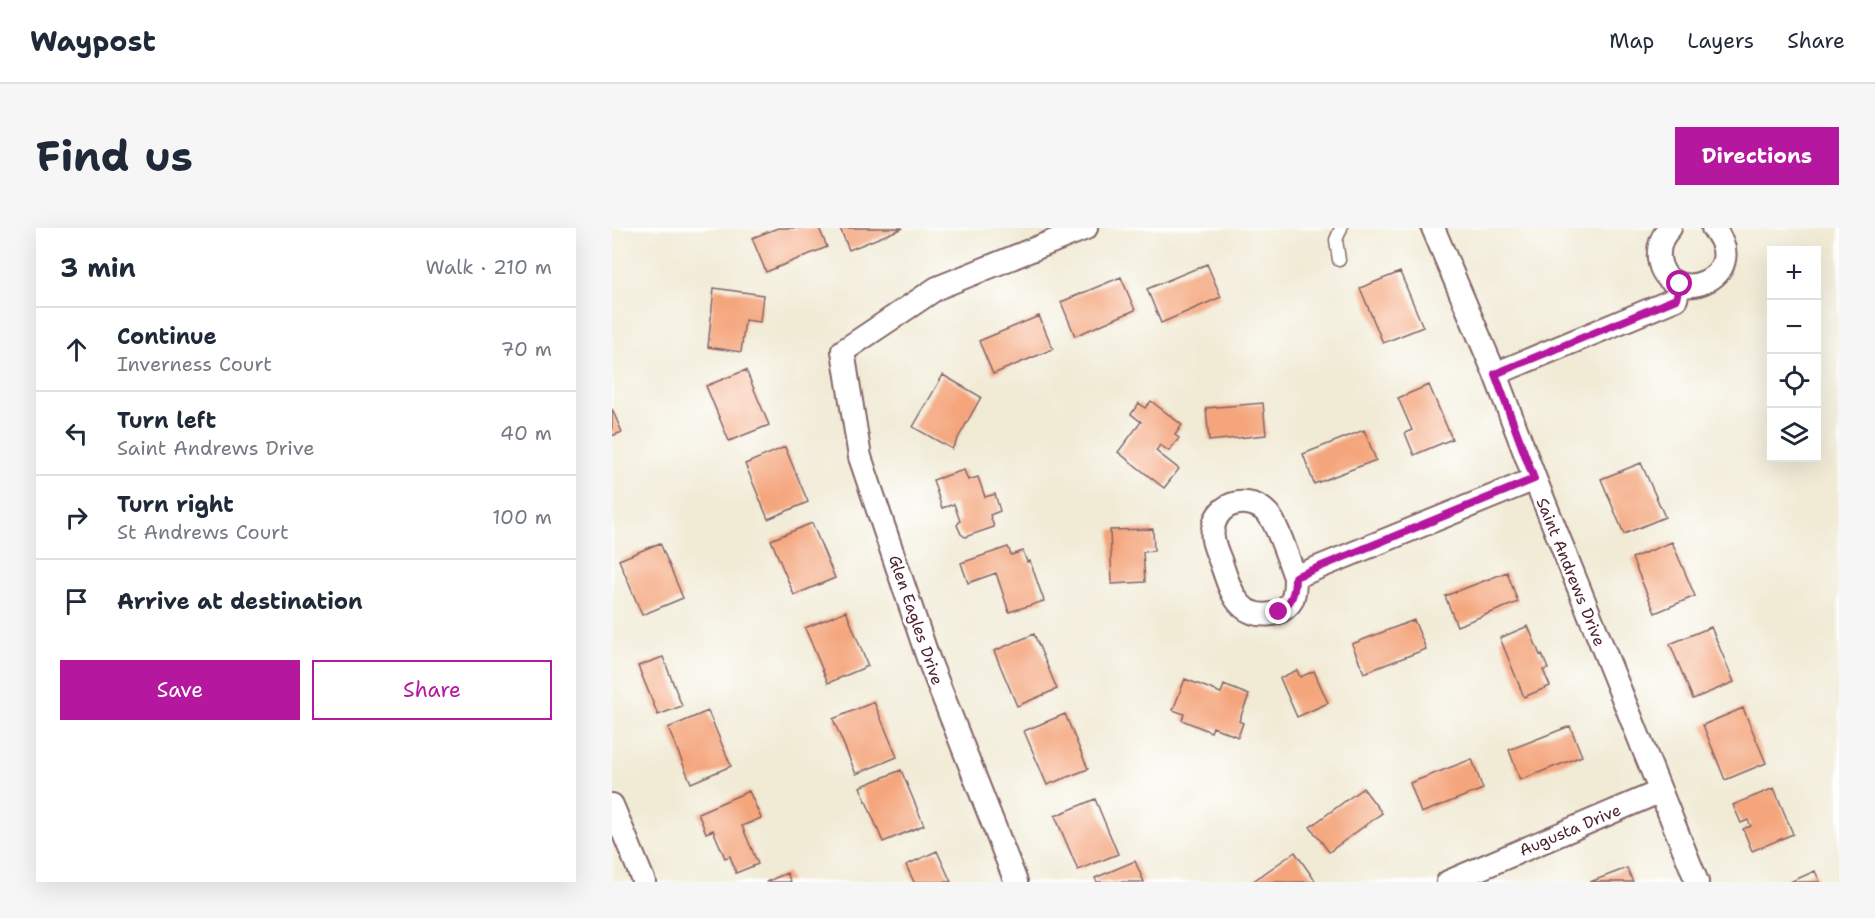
<!DOCTYPE html>
<meta charset="utf-8">
<style>
:root{--surface:#fff;--page:#f6f6f7;--text:#1f2937;--muted:#747a83;--line:#e0e1e3;--accent:#b5179e}
body{margin:0;font-family:"Shantell Sans",sans-serif;background:var(--page);color:var(--text)}
.controls{position:absolute;right:18px;top:18px;display:grid;overflow:hidden;border-radius:0px;box-shadow:0 6px 24px #0002}
.controls button{width:54px;height:54px;display:grid;place-items:center;padding:0;border:0;border-bottom:2px solid var(--line);background:var(--surface);color:var(--text);font:30px sans-serif}
.stop{position:absolute;width:18px;height:18px;margin:-14px;border:4px solid #b5179e;border-radius:50%;background:#fff}
.stop.end{background:#b5179e;border-color:#fff;box-shadow:0 2px 6px #0008}
.list{margin:0;padding:0;list-style:none}
h2{display:flex;justify-content:space-between;align-items:center;height:78px;margin:0;padding:0 24px;font-size:26px}
h2 small{font-size:20px;font-weight:400;color:var(--muted)}
.list li{display:grid;grid-template-columns:39px 1fr auto;gap:18px;align-items:center;box-sizing:border-box;height:84px;padding:0 24px;border-top:2px solid var(--line)}
.list b{display:block;font-size:22px;white-space:nowrap}
.list p{margin:0;font-size:20px;white-space:nowrap;color:var(--muted)}
.list em{font-size:20px;font-style:normal;color:var(--muted)}
.actions{display:flex;gap:12px;padding:18px 24px}
.actions a{flex:1;padding:14px 0;border:2px solid var(--accent);border-radius:0px;text-align:center;font-size:21px;color:var(--accent)}
.actions .main{background:var(--accent);color:#fff}
.icon{flex:none;width:33px;height:33px;fill:none;stroke:currentColor;stroke-width:2;stroke-linecap:round;stroke-linejoin:round}
.map{position:relative;flex:none;width:1227px;height:654px;overflow:hidden;border-radius:0px}
header{display:flex;align-items:center;gap:36px;box-sizing:border-box;height:84px;padding:0 30px;background:var(--surface);border-bottom:2px solid var(--line)}
header strong{font-size:28px}
nav{display:flex;gap:33px;margin-inline-start:auto;font-size:21px}
.intro{display:flex;align-items:center;justify-content:space-between;box-sizing:border-box;height:144px;padding:0 36px}
h1{margin:0;font-size:42px}
.button{padding:15px 27px;border-radius:0px;background:var(--accent);color:#fff;font-size:21px;font-weight:700}
main{display:flex;gap:36px;padding:0 36px}
aside{flex:1;background:var(--surface);border-radius:0px;box-shadow:0 6px 24px #0002}
.map>svg:first-child{display:block}
.building{fill:#f4a57c}
.lines{fill:none;stroke-linecap:round;stroke-linejoin:round}
.service-casing{stroke:#846667;stroke-width:15}
.minor-casing{stroke:#846667;stroke-width:26}
.service{stroke:#fff;stroke-width:12}
.minor{stroke:#fff;stroke-width:22}
.route{stroke:#b5179e;stroke-width:8}
.labels{text-anchor:middle;dominant-baseline:central;stroke-width:6;stroke-linejoin:round;paint-order:stroke}
.street-label{font-size:16px;fill:#4a1f2b;stroke:#fff}
</style>
<header>
<strong>Waypost</strong>
<nav><a>Map</a><a>Layers</a><a>Share</a></nav>
</header>
<div class="intro"><h1>Find us</h1><a class="button">Directions</a></div>
<main>
<aside>
<h2>3 min<small>Walk · 210 m</small></h2>
<ul class="list">
<li><svg class="icon" aria-label="ahead" viewBox="0 0 24 24"><path d="M12 20V5M6 11l6-6 6 6"/></svg><div><b>Continue</b><p>Inverness Court</p></div><em>70 m</em></li>
<li><svg class="icon" aria-label="left" viewBox="0 0 24 24"><path d="M17 20v-9H6M10 6l-5 5 5 5"/></svg><div><b>Turn left</b><p>Saint Andrews Drive</p></div><em>40 m</em></li>
<li><svg class="icon" aria-label="right" viewBox="0 0 24 24"><path d="M7 20v-9h11M14 6l5 5-5 5"/></svg><div><b>Turn right</b><p>St Andrews Court</p></div><em>100 m</em></li>
<li><svg class="icon" aria-label="arrive" viewBox="0 0 24 24"><path d="M6 21V4h12l-3 4 3 4H6"/></svg><div><b>Arrive at destination</b></div></li>
</ul>
<div class="actions"><a class="main">Save</a><a>Share</a></div>
</aside>
<div class="map">
<svg width="1227" height="654" viewBox="0 0 1227 654">
<rect width="100%" height="100%" fill="#fff"/>
<filter id="ink" filterUnits="userSpaceOnUse"><feTurbulence type="fractalNoise" baseFrequency=".0167" numOctaves="2"/><feDisplacementMap in="SourceGraphic" scale="12" xChannelSelector="R" yChannelSelector="G"/><feConvolveMatrix kernelMatrix="1 2 1 2 8 2 1 2 1" color-interpolation-filters="sRGB"/></filter>
<filter id="wash" filterUnits="userSpaceOnUse"><feTurbulence type="fractalNoise" baseFrequency=".008" numOctaves="4" result="noise"/><feDisplacementMap in="SourceGraphic" scale="24" xChannelSelector="R" yChannelSelector="G"/><feGaussianBlur stdDeviation="1.35" result="paint"/><feColorMatrix in="noise" values="0 0 0 0 0 0 0 0 0 0 0 0 0 0 0 0 0 1.4 0 .05"/><feComposite in="paint" operator="in"/></filter>
<g filter="url(#wash)">
<rect width="100%" height="100%" fill="#f1ebd6"/>
<g id="blocks">
<path class="building" d="M 166,0 L 207,0 L 215,19 L 154,44 L 140,10 Z
M 228,0 L 291,0 L 237,22 Z
M 595,36 L 609,69 L 549,95 L 535,61 Z
M 788,44 L 811,99 L 771,115 L 748,60 Z
M 509,49 L 523,82 L 463,108 L 449,74 Z
M 102,60 L 151,67 L 148,94 L 133,92 L 129,124 L 96,119 Z
M 427,88 L 441,121 L 381,146 L 367,113 Z
M 134,142 L 157,197 L 117,213 L 94,158 Z
M 331,147 L 369,169 L 340,221 L 301,199 Z
M 817,157 L 840,211 L 802,227 L 793,205 L 800,202 L 786,170 Z
M 539,173 L 570,197 L 563,207 L 567,210 L 557,223 L 548,217 L 544,223 L 567,241 L 552,260 L 506,224 L 529,194 L 519,186 L 527,175 L 533,180 Z
M 651,175 L 654,207 L 597,213 L 594,180 Z
M 0,181 L 10,204 L 0,208 Z
M 752,202 L 764,232 L 702,256 L 691,226 Z
M 173,219 L 196,274 L 156,291 L 133,236 Z
M 1029,235 L 1053,289 L 1012,306 L 989,251 Z
M 352,242 L 356,252 L 366,249 L 373,269 L 383,266 L 388,283 L 378,287 L 382,299 L 353,309 L 349,306 L 345,297 L 348,293 L 342,276 L 330,280 L 321,252 Z
M 200,295 L 223,350 L 182,367 L 159,312 Z
M 541,301 L 542,323 L 531,324 L 533,354 L 500,356 L 498,302 Z
M 1060,314 L 1083,368 L 1043,385 L 1020,330 Z
M 48,315 L 71,370 L 30,387 L 7,332 Z
M 396,319 L 399,327 L 411,323 L 415,334 L 418,333 L 432,373 L 397,384 L 384,345 L 356,355 L 349,335 Z
M 895,344 L 906,374 L 845,398 L 833,368 Z
M 234,383 L 256,438 L 216,455 L 193,400 Z
M 802,392 L 814,421 L 752,445 L 740,416 Z
M 916,398 L 928,427 L 930,426 L 936,441 L 931,442 L 938,458 L 912,469 L 888,410 Z
M 1099,399 L 1122,454 L 1081,471 L 1058,416 Z
M 422,406 L 445,461 L 405,478 L 382,423 Z
M 51,429 L 70,478 L 46,487 L 26,438 Z
M 685,442 L 688,449 L 702,443 L 716,475 L 685,489 L 668,450 Z
M 573,451 L 609,465 L 612,457 L 637,467 L 627,493 L 631,495 L 626,509 L 601,499 L 599,504 L 570,492 L 572,486 L 561,482 Z
M 262,474 L 285,529 L 244,546 L 221,491 Z
M 1131,480 L 1154,535 L 1113,552 L 1091,497 Z
M 96,483 L 119,538 L 79,555 L 56,500 Z
M 453,486 L 476,541 L 435,557 L 412,503 Z
M 958,498 L 970,528 L 908,552 L 897,522 Z
M 860,531 L 871,561 L 809,585 L 798,555 Z
M 289,542 L 312,597 L 271,614 L 248,559 Z
M 751,560 L 770,585 L 717,624 L 698,599 Z
M 1162,560 L 1181,606 L 1140,623 L 1131,601 L 1139,598 L 1136,592 L 1129,595 L 1121,577 Z
M 137,563 L 149,590 L 130,598 L 146,636 L 124,645 L 118,628 L 113,630 L 101,602 L 94,605 L 86,585 Z
M 483,571 L 506,626 L 466,642 L 443,588 Z
M 325,623 L 339,654 L 302,654 L 294,637 Z
M 683,624 L 704,654 L 640,654 Z
M 523,633 L 532,654 L 485,654 L 483,650 Z
M 1015,640 L 1021,654 L 978,654 Z
M 1203,643 L 1208,654 L 1178,654 Z
M 175,645 L 179,654 L 154,654 Z"/>
</g>
</g>
<g filter="url(#ink)">
<use href="#blocks" fill-opacity="0" stroke="#846667" stroke-width="1.5"/>
<g class="lines">
<defs>
<path id="service" d="M 727,32 L 724,12 L 729,0"/>
<path id="minor" d="M 821,0 L 883,146 L 923,251 L 1085,654
M 1058,0 C 1050,8 1046,18 1047,30 C 1053,83 1144,51 1101,0
M 883,146 L 1064,71 L 1068,56
M 683,349 C 677,334 666,297 656,286 C 639,267 605,272 601,301 C 599,310 603,319 606,327 C 613,343 617,365 629,377 C 642,391 670,390 680,372 C 683,365 683,357 683,349 L 923,251
M 0,577 L 32,654
M 404,654 L 316,430 L 248,229 L 231,123 L 325,60 L 474,0
M 836,654 L 1047,564"/>
</defs>
<use href="#service" class="service-casing"/>
<use href="#minor" class="minor-casing"/>
<use href="#service" class="service"/>
<use href="#minor" class="minor"/>
</g>
</g>
<g class="lines" filter="url(#ink)">
<path class="route" d="M 667,384 C 680,375 683,365 683,349 L 922,251 L 883,146 L 1064,71 L 1068,56"/>
</g>
<g class="labels">
<g class="street-label">
<text transform="translate(959 344) rotate(68)">Saint Andrews Drive</text>
<text transform="translate(304 392) rotate(71)">Glen Eagles Drive</text>
<text transform="translate(958 602) rotate(-23)">Augusta Drive</text>
</g>
</g>
</svg>
<div class="controls">
<button>+</button>
<button>−</button>
<button><svg class="icon" aria-label="locate" viewBox="0 0 24 24"><circle cx="12" cy="12" r="6"/><path d="M12 2v4M12 18v4M2 12h4M18 12h4"/></svg></button>
<button><svg class="icon" aria-label="layers" viewBox="0 0 24 24"><path d="M12 4l9 5-9 5-9-5zM3 14l9 5 9-5"/></svg></button>
</div>
<div class="stop" style="left:1068px;top:56px"></div>
<div class="stop end" style="left:667px;top:384px"></div>
</div>
</main>
